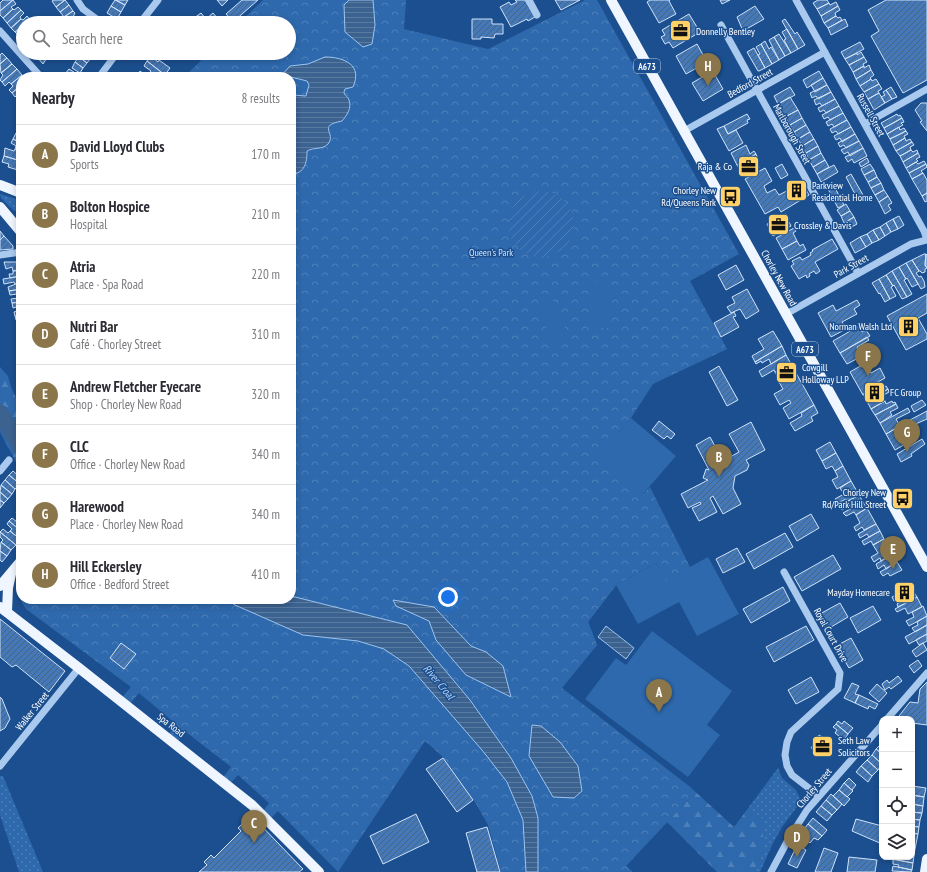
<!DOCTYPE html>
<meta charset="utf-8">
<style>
:root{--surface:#fff;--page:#f2f2f3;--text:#2b2b33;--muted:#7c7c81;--line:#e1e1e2;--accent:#8a764a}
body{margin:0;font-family:"PT Sans Narrow",sans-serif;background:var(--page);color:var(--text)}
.controls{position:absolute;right:12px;bottom:12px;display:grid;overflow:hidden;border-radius:8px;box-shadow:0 2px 6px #0003}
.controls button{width:36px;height:36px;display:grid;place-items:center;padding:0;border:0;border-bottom:1px solid var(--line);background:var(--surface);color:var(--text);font:20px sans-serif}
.you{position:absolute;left:448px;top:597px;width:14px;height:14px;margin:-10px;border:3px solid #fff;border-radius:50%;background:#1a73e8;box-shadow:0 0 0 6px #1a73e833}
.badge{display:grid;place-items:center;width:26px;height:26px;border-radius:50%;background:var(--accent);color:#fff;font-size:13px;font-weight:700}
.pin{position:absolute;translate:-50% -33px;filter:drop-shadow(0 1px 2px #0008)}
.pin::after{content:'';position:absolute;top:21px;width:14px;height:12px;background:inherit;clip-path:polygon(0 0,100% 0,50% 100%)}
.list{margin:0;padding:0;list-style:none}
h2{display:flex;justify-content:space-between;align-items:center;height:52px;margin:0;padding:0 16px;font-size:17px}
h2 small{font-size:13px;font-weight:400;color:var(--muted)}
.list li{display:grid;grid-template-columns:26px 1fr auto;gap:12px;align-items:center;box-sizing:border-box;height:60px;padding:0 16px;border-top:1px solid var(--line)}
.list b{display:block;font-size:15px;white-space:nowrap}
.list p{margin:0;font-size:13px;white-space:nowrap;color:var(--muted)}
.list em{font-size:13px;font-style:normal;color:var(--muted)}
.icon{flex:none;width:22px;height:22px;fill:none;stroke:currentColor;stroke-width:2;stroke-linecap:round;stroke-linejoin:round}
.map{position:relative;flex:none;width:927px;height:872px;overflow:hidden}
.search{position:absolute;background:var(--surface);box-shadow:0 2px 6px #0003;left:16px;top:16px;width:280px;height:44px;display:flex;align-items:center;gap:10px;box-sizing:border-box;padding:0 14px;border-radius:22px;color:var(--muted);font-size:15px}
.panel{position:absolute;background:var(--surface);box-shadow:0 2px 6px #0003;left:16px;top:72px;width:280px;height:532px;border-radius:16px}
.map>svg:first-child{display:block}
.grass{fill:url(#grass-dots)}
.forest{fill:url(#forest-firs)}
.park{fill:url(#park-crowns)}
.garden{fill:url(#garden-furrows)}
.pitch{fill:#2e69ad}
.water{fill:url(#water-rules);stroke:#9cc4f0}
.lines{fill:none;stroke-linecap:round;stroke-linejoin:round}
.river{stroke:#3c6290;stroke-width:17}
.building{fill:url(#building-hatch);stroke:#cfe3fa}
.minor{stroke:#a9c9ee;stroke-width:7}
.major{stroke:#f0f6ff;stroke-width:10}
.labels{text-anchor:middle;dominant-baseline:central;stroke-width:3;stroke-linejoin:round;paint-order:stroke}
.shield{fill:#1b4f8f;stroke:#bbcadd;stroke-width:1}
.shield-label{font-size:9px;font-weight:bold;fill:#fff}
.poi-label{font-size:10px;fill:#fff;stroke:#1b4f8f;text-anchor:start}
.street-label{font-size:10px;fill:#fff;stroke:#1b4f8f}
.park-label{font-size:10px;fill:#cfe3fa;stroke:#1b4f8f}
.water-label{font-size:11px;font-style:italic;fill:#b5d3f5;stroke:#1b4f8f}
</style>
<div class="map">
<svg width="927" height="872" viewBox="0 0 927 872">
<defs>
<pattern id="grass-dots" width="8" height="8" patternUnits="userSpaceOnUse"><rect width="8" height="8" fill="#2e69ad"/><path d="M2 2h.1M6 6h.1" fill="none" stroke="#4d80b9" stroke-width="1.8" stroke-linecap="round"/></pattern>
<pattern id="forest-firs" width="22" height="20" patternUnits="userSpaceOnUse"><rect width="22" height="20" fill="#2e69ad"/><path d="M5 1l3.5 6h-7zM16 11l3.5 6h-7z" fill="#4d80b9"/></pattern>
<pattern id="park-crowns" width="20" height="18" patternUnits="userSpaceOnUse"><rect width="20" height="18" fill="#2e69ad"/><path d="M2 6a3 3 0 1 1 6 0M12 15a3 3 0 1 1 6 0" fill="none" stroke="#4d80b9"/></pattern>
<pattern id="garden-furrows" width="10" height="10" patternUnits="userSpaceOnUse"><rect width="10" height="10" fill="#2e69ad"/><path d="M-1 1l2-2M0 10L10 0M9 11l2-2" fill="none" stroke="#4d80b9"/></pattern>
<pattern id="water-rules" width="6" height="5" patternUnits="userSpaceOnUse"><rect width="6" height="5" fill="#3c6290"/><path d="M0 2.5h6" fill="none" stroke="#597aa1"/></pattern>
<pattern id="building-hatch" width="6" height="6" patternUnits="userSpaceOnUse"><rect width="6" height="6" fill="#4478b7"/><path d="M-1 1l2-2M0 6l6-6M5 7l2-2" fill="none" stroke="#486282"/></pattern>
</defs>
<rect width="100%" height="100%" fill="#1b4f8f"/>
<path class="grass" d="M 0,194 L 16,199 L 21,203 L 21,210 L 14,211 L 1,198 Z
M 778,768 L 782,778 L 796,790 L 800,799 L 799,804 L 782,827 L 773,843 L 760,872 L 754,872 L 763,852 L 749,807 Z
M 0,776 L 3,776 L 43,872 L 19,872 L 0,815 Z"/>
<path class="forest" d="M 0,367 L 8,376 L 11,387 L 21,409 L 21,466 L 16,462 L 0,432 Z
M 610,574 L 616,585 L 588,622 L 597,645 L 551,700 L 562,689 L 689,793 L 689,786 L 734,827 L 749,807 L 763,819 L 763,852 L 754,872 L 717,872 L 667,822 L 690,798 L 689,794 L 626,866 L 632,872 L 584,872 L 584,826 L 597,790 L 580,734 L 541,711 L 523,650 L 546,656 L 562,645 L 574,618 Z"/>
<path class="park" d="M 263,0 L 406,0 L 404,29 L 488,49 L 585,0 L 597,0 L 739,254 L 690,281 L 727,349 L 653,384 L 631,418 L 599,456 L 643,494 L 650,487 L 690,567 L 666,581 L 656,563 L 616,585 L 588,622 L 597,645 L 562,688 L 689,786 L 690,798 L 626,866 L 633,872 L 501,872 L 488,825 L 475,802 L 442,756 L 425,741 L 338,872 L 278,811 L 268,821 L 261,814 L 269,803 L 238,775 L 228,786 L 221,780 L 231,767 L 186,732 L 177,742 L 168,735 L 176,724 L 139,693 L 128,706 L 120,700 L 131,687 L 26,609 C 20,600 15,592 21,581 L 21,599 L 291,599 L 291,77 L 184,77 L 209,53 L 289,53 L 289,23 L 239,23 Z"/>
<path class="garden" d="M508 224a33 33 0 1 1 66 0a33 33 0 1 1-66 0Z"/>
<path class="pitch" d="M 589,282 L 611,282 L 612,328 L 590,328 Z
M 553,300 L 568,334 L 552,341 L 537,307 Z
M 631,418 L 676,456 L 643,494 L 598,456 Z
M 708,557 L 739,614 L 697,636 L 679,602 L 638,624 L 616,585 L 656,563 L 666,580 Z
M 652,631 L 732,691 L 707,725 L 720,735 L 688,777 L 585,699 L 616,658 L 626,665 Z"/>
<path class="water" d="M 349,0 L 373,0 L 375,25 L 372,44 L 363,47 L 345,32 L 344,5 Z
M 325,57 C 344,57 363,65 353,87 L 345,89 C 342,96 347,94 349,100 C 352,108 347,115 342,121 C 316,126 337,133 328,144 C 322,150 314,147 307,151 C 307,162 305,174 291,174 L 291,102 L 293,95 L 306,96 L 309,85 L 307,81 L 291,77 L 280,77 L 290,66 L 308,64 Z
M 291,596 L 407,625 L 470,700 L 511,758 L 532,796 L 538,818 L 538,872 L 526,872 L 523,820 L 507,782 L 482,750 L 409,666 L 384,649 L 358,641 L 303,635 L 235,605 L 226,599 L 291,599 Z
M 393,600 L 434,607 L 471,646 L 486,652 L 503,666 L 511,697 L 466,675 L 436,640 L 429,621 L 396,606 Z
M 606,626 L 634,648 L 626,659 L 598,637 Z
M 532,725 L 541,726 L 560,742 L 578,766 L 582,791 L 574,798 L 553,797 L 529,756 Z"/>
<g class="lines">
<path class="river" d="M 0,413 L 21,447"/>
</g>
<path class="building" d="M 3,0 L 13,0 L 0,11 L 0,3 Z
M 13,0 L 16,4 L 11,7 L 13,9 L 3,18 L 0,15 L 0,11 Z
M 54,0 L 65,0 L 56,7 L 52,1 Z
M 65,0 L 69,5 L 60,12 L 56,7 Z
M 115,0 L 125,5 L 121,12 L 111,6 Z
M 116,0 L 128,0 L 125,5 Z
M 217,0 L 228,0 L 222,6 Z
M 242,0 L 258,0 L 233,22 L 226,14 Z
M 515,0 L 525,0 L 535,17 L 528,21 L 527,19 L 511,27 L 500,7 L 509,2 L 511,5 L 517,2 Z
M 555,0 L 580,0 L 561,10 Z
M 650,0 L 670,0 L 669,1 L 676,14 L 659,23 L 647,2 Z
M 720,0 L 730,0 L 722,4 Z
M 818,0 L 827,0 L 829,3 L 817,9 L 813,3 Z
M 886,0 L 927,0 L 927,80 L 903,93 L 871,36 L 879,31 L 868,10 Z
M 836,2 L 838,6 L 821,16 L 817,9 L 829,3 L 830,5 Z
M 69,5 L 73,11 L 64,17 L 60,12 Z
M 111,6 L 121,12 L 117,19 L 107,13 Z
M 755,6 L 764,19 L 743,31 L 737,17 Z
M 838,6 L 840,10 L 835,13 L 836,16 L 824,23 L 821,16 Z
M 18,7 L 21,10 L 7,23 L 3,18 L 13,9 L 14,10 Z
M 21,10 L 24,13 L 20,17 L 21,19 L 11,28 L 7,23 Z
M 73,11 L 75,13 L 70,23 L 68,23 L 64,17 Z
M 201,13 L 206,19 L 213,13 L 219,20 L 216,23 L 192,23 L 190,21 Z
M 689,14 L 700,32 L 673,48 L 669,42 L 665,44 L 661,37 L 665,35 L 662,30 Z
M 27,16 L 30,20 L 26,23 L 23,23 L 23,26 L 15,32 L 11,28 L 21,19 L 23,20 Z
M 836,16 L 838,18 L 840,17 L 842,20 L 828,28 L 824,23 Z
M 472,19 L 492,19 L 492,24 L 503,24 L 503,34 L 495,34 L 494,38 L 481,37 L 481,39 L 472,39 Z
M 785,19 L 795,34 L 797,32 L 805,45 L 798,49 L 782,21 Z
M 845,19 L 848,26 L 831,35 L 828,28 Z
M 23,26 L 23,34 L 20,37 L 15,32 Z
M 787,29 L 798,49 L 791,53 L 784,40 L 786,39 L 782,32 Z
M 779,34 L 791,53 L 785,56 L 774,37 Z
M 774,37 L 785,56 L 779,60 L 769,40 Z
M 765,41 L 769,49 L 771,47 L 779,60 L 772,64 L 761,44 Z
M 860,42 L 864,49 L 845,59 L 841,52 Z
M 697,44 L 707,62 L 686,74 L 676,56 Z
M 761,44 L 772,64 L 765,68 L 758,55 L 760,54 L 756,47 Z
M 754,48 L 765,68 L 759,71 L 758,71 L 747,52 Z
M 861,52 L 864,57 L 849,65 L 845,59 L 857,53 L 857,55 Z
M 2,53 L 7,58 L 0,64 L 0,55 Z
M 41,53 L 50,53 L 43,64 L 37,57 Z
M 82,53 L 84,53 L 91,58 L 87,63 L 79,57 Z
M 170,53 L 184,53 L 178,58 Z
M 151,56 L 158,62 L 159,60 L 170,68 L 165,75 L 147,61 Z
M 79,57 L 87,63 L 83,68 L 75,62 Z
M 864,57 L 867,62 L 863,64 L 864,66 L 853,72 L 849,65 Z
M 7,58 L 12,64 L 1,73 L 0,64 Z
M 147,61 L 165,75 L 163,77 L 153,77 L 149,74 L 151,71 L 144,66 Z
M 75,62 L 83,68 L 80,73 L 72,68 Z
M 12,64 L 17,69 L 2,82 L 0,80 L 3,75 L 1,73 Z
M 869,65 L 871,70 L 856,79 L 853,72 L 864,66 L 864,68 Z
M 711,68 L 723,89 L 703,101 L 692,83 L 704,76 L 703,73 Z
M 17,69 L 22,75 L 11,84 L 9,82 L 5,86 L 2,82 Z
M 69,69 L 77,74 L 75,77 L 68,77 L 64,75 Z
M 871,70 L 874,75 L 870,78 L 871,79 L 860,86 L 856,79 Z
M 140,71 L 147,76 L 149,74 L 153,77 L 139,77 L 137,76 Z
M 819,71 L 823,78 L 807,88 L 803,80 Z
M 22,75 L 24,77 L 21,77 L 21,85 L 12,93 L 9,90 L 13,86 L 11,84 Z
M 823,78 L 827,85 L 815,92 L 811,85 Z
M 871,79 L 872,81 L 876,79 L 879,84 L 864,92 L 860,86 Z
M 879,84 L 882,89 L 878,91 L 879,93 L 868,99 L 864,92 Z
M 21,85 L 21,95 L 19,93 L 15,97 L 12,93 Z
M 827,85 L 831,92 L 818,99 L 816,96 L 812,98 L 810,93 Z
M 790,87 L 795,95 L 778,104 L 774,96 Z
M 891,87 L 897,97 L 892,99 L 886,90 Z
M 886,90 L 892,99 L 885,103 L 881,97 L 885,95 L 883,92 Z
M 831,92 L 835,99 L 822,106 L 820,103 L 816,105 L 814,100 Z
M 879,93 L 885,103 L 874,110 L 868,99 Z
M 790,97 L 798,110 L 785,117 L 778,104 Z
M 835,99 L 839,106 L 826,113 L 824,110 L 820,112 L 818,108 Z
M 921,103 L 927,103 L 927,131 L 920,122 L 922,121 L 915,110 Z
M 839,106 L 843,113 L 830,120 L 828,117 L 824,119 L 822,115 Z
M 798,110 L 802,118 L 790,125 L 785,117 Z
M 843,113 L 847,120 L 834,127 L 832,124 L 828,126 L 826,122 Z
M 747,114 L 750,119 L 747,120 L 748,123 L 728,134 L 724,126 Z
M 897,114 L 898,116 L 900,115 L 902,118 L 884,128 L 881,123 Z
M 802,118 L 806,125 L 794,132 L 790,125 Z
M 902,118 L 904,122 L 901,123 L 903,125 L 887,134 L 884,128 Z
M 847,120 L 851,127 L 838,134 L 836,131 L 832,133 L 830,129 Z
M 806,125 L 810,132 L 798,139 L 794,132 Z
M 724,126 L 728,134 L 736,130 L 743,143 L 729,151 L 717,129 Z
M 851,127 L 855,134 L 842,142 L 840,138 L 836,140 L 834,136 Z
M 899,127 L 900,130 L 904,128 L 906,131 L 890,139 L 887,134 Z
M 906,131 L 908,134 L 904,136 L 905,138 L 893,145 L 890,139 Z
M 810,132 L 814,139 L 802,146 L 798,139 Z
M 16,133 L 21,135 L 21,143 L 13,139 Z
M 855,134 L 859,141 L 846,148 L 844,145 L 840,147 L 838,143 Z
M 905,138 L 906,141 L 910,139 L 912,142 L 896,151 L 893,145 Z
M 13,139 L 21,143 L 21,151 L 15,149 L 16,146 L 11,143 Z
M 814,139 L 818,146 L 806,153 L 802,146 Z
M 859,141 L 863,148 L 850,156 L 848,152 L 844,154 L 841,150 Z
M 912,142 L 914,145 L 910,147 L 911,150 L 900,156 L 896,151 Z
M 746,145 L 750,154 L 754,151 L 756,154 L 737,165 L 731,153 Z
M 818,146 L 821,153 L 809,160 L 806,153 Z
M 5,148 L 14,151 L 15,149 L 21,151 L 21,161 L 4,156 Z
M 863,148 L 867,156 L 854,163 L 852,159 L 848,162 L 845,157 Z
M 911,150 L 913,152 L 917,150 L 918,153 L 903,162 L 900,156 Z
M 821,153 L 825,160 L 813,167 L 809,160 Z
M 918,153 L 920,157 L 916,159 L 918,161 L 906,168 L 903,162 Z
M 756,154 L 757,157 L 754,159 L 759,168 L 744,176 L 737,165 Z
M 4,156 L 21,161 L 21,171 L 8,167 L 9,164 L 2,162 Z
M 867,158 L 869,162 L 861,167 L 859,163 Z
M 825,160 L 829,167 L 817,174 L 813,167 Z
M 924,161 L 926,164 L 909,173 L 906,168 L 916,162 L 918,164 Z
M 782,164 L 788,175 L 781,179 L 775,168 Z
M 870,164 L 874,170 L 864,175 L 861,169 Z
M 926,164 L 927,167 L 921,171 L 923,173 L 912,179 L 909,173 Z
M 834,165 L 838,172 L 821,182 L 817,174 Z
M 765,168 L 772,181 L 764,186 L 767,193 L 775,189 L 779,195 L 802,183 L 809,195 L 781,212 L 778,207 L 765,214 L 745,179 Z
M 874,170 L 877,177 L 868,182 L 864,175 Z
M 923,173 L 927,180 L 927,193 L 922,196 L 912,179 Z
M 851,174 L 863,195 L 857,198 L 846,177 Z
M 877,177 L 881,183 L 871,188 L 868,182 Z
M 881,183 L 884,190 L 875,195 L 871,188 Z
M 833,184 L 844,205 L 838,208 L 827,187 Z
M 884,190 L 888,196 L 879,202 L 875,195 Z
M 927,193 L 927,201 L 925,202 L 922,196 Z
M 888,196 L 892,203 L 888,205 L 891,210 L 885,214 L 879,202 Z
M 846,204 L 850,211 L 841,216 L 837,210 Z
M 850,211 L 854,217 L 844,223 L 841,216 Z
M 786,214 L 789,219 L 785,221 L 786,223 L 789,222 L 791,226 L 773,236 L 767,224 Z
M 899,216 L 904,225 L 898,229 L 893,219 Z
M 854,217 L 857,224 L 848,229 L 844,223 Z
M 893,219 L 898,229 L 891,232 L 886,223 Z
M 886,223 L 891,232 L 885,236 L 880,227 Z
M 880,227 L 885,236 L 879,240 L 873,230 Z
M 794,228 L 796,231 L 793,233 L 797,241 L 782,249 L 776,238 Z
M 873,230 L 879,240 L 872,243 L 867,234 Z
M 0,231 L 4,236 L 0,240 Z
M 867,234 L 872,243 L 866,247 L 860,237 Z
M 4,236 L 13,246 L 13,249 L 0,250 L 0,240 Z
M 860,237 L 866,247 L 855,253 L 850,243 Z
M 832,239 L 838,249 L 815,262 L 820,271 L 816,274 L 814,271 L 809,274 L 810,276 L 807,278 L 806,275 L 799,279 L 791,266 L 794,264 L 792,261 L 800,257 L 802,260 L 811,255 L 810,253 L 813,251 L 812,250 Z
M 797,241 L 800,246 L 803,244 L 806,250 L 788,260 L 782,249 Z
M 924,254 L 926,254 L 925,265 L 927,268 L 925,269 L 925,272 L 922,273 L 920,271 L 919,271 L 912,260 Z
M 926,254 L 927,255 L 927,268 L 925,265 Z
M 912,260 L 919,271 L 916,273 L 919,277 L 921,276 L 924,281 L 925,287 L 921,289 L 906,263 Z
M 4,262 L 21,262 L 21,270 L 13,271 L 12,267 L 6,269 Z
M 906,263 L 918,284 L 912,287 L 907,278 L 906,279 L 899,267 Z
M 736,265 L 744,280 L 726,290 L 718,275 Z
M 899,267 L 906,279 L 904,280 L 912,294 L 907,297 L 892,271 Z
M 21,270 L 21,276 L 10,278 L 9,274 L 13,274 L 13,271 Z
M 892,271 L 907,297 L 902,299 L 894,285 L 893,286 L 886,275 Z
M 886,275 L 893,286 L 891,287 L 896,296 L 890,299 L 879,279 Z
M 21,276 L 21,282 L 15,284 L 14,282 L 4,284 L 3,279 Z
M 879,279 L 890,299 L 885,302 L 880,293 L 879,294 L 872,283 Z
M 21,282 L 21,289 L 9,291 L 8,287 Z
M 21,289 L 21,295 L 17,296 L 17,294 L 10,295 L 9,291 Z
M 747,289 L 759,311 L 746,319 L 740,309 L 731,313 L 727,307 L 735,303 L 732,297 Z
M 927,294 L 927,313 L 918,318 L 927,334 L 927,339 L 906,350 L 887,316 Z
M 21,295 L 21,302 L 12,303 L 11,299 L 18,298 L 17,296 Z
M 857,300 L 860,305 L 854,309 L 857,314 L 842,322 L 846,329 L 831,337 L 818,313 L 833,305 L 836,311 Z
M 21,302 L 21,308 L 20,306 L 13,308 L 12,303 Z
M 20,308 L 21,308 L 21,314 L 15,316 L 14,312 L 21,310 Z
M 734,312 L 736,316 L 733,317 L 739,327 L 721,337 L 714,323 Z
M 21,314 L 21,319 L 16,320 L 15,316 Z
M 21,323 L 21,327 L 17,328 L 17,324 Z
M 859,326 L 862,332 L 866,330 L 870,336 L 840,353 L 833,341 Z
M 773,331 L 782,346 L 755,362 L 752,356 L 764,349 L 758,339 Z
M 867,337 L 869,340 L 857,347 L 862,356 L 847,364 L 840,353 Z
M 782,346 L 786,355 L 771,364 L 769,359 L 762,363 L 761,361 L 756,364 L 755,362 Z
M 786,355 L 791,364 L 775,372 L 774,370 L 762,377 L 759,371 Z
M 869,361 L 872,365 L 868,367 L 871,373 L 880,368 L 885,378 L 876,383 L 878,386 L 863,395 L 850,372 Z
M 791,364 L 796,373 L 780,381 L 775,372 Z
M 719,366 L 738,400 L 727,406 L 709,372 Z
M 796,373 L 814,405 L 789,419 L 783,408 L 791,403 L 789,400 L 780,405 L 774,394 L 783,389 L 779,382 Z
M 886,386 L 888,389 L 867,401 L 863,394 L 877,387 L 878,390 Z
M 888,389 L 889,392 L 882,396 L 885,401 L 871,409 L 867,401 Z
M 922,400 L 926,405 L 914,412 L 911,406 Z
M 885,401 L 886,404 L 892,401 L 893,403 L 895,402 L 896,404 L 875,415 L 871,409 Z
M 896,404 L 898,408 L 890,412 L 892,415 L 880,423 L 875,415 Z
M 814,405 L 818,413 L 811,417 L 813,421 L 795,431 L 790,423 L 802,416 L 801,413 Z
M 908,408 L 910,412 L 896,419 L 900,426 L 886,434 L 880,423 Z
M 927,411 L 927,419 L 911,426 L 908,421 Z
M 659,421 L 675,434 L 671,439 L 667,436 L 664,439 L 652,430 Z
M 908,421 L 910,425 L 902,429 L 909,442 L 895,450 L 886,434 Z
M 751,422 L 765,450 L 746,460 L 749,465 L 747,470 L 735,476 L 733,488 L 741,504 L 723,514 L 713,496 L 710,498 L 717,512 L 699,521 L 692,508 L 701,504 L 700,502 L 688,508 L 681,494 L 708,480 L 703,478 L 706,469 L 709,470 L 696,445 L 710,437 L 723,461 L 739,452 L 729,434 Z
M 922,439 L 925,444 L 911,454 L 912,456 L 901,462 L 897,454 Z
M 830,442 L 836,453 L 822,461 L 816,450 Z
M 836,453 L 843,466 L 835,471 L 832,466 L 826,469 L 822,461 Z
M 843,466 L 851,481 L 837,489 L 832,480 L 838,477 L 835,471 Z
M 13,471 L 21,478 L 21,482 L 20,484 L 9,475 Z
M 9,475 L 20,484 L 15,489 L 5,480 Z
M 5,480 L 15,489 L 12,494 L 1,485 Z
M 851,481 L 859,495 L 848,501 L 846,499 L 838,503 L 835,499 L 844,494 L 840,488 Z
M 1,485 L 12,494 L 8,499 L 0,492 Z
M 0,492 L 8,499 L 4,503 L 0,500 Z
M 859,495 L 863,502 L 852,508 L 850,505 L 842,510 L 839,506 Z
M 0,500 L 4,503 L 0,508 Z
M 863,502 L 867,508 L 856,515 L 854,512 L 846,516 L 843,513 Z
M 867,508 L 876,524 L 864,530 L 862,527 L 856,531 L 854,527 L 860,523 L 856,515 Z
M 18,510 L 21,512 L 21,517 L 16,513 Z
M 811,514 L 819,528 L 797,541 L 789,526 Z
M 12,518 L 17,522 L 19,520 L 21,521 L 21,531 L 9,521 Z
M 9,521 L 21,531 L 20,539 L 10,531 L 12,529 L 7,524 Z
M 876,524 L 880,531 L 869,537 L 867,534 L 860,538 L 858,534 Z
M 3,529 L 8,533 L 10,531 L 20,539 L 16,545 L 0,532 Z
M 880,531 L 884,539 L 873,545 L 871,541 L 864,545 L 862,541 Z
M 0,532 L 16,545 L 11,550 L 1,542 L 3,540 L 0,537 Z
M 785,533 L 793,547 L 754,569 L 746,554 Z
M 884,539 L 893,554 L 881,561 L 880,558 L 874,562 L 871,557 L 878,553 L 873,545 Z
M 1,542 L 11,550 L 7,556 L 0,551 Z
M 737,548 L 745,562 L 723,573 L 716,559 Z
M 0,551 L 7,556 L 2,562 L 0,560 Z
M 893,554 L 897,562 L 886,569 L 884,565 L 878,569 L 876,564 Z
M 833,555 L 841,569 L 802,591 L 794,577 Z
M 897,562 L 902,570 L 890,576 L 888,573 L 883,576 L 880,572 Z
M 910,584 L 913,591 L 894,601 L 892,597 L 899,593 L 898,590 Z
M 783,587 L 790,601 L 751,623 L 743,609 Z
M 913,591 L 917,597 L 898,607 L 897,604 L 903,600 L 902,597 Z
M 917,597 L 922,607 L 908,614 L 905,608 L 897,612 L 895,609 Z
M 840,603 L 848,617 L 826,630 L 818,615 Z
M 873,606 L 881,620 L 858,633 L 850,618 Z
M 923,606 L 927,616 L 909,626 L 906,621 L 914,617 L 912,612 Z
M 927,616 L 927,625 L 915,632 L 912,628 L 918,625 L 917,622 Z
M 0,619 L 65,671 L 49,692 L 16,665 L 12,667 L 0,657 Z
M 927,625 L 927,634 L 909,644 L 905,637 Z
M 806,626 L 814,640 L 774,662 L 766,647 Z
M 927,634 L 927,641 L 919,645 L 916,640 Z
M 851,638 L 863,660 L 849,668 L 836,646 Z
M 121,643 L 136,654 L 124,669 L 110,658 Z
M 923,643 L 927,650 L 916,657 L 912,651 Z
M 918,660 L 922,666 L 914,673 L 909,666 Z
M 898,676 L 902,681 L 891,689 L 889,687 L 885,690 L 882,684 L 887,680 L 889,683 Z
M 811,677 L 819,692 L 796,704 L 788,690 Z
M 927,682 L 927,725 L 912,723 L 912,719 L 902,719 L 899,716 L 910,702 L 918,703 L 920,689 Z
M 852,683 L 859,686 L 855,694 L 859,695 L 855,703 L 844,698 Z
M 877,684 L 887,693 L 879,702 L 869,693 Z
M 859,695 L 878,704 L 875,709 L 869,706 L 868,709 L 855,703 Z
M 0,697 L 2,699 L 10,719 L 5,728 L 0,731 Z
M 838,721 L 842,724 L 844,721 L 853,728 L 848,734 L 836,724 Z
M 836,724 L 848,734 L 844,740 L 835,733 L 837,730 L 833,727 Z
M 819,735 L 833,743 L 825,756 L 811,748 Z
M 882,743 L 882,754 L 876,749 Z
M 876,749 L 882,754 L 882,764 L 872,755 Z
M 872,755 L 882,764 L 878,770 L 867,760 Z
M 443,758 L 473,800 L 457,812 L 426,769 Z
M 867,760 L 878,770 L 872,776 L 861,766 Z
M 861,766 L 872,776 L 868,782 L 856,772 Z
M 849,778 L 856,785 L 852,790 L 844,783 Z
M 844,783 L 853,791 L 847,797 L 839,790 Z
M 912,786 L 926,788 L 924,797 L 912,795 Z
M 839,790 L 850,799 L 844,806 L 833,796 Z
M 831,794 L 842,804 L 837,810 L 826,800 Z
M 912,795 L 924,797 L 923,806 L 912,804 Z
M 826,800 L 837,810 L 832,815 L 821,806 Z
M 912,804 L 923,806 L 922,813 L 912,812 Z
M 821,806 L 832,815 L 827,821 L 816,812 Z
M 912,812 L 922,813 L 920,820 L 912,819 Z
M 416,814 L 429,842 L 383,864 L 370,836 Z
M 251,815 L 303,869 L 299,872 L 199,872 L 207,865 L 204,862 L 211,855 L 214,858 L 241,831 L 238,828 Z
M 813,818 L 827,830 L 822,836 L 808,824 Z
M 856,819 L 882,826 L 882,844 L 852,831 Z
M 912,819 L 920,820 L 919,827 L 912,826 Z
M 808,824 L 822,836 L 818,840 L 814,838 L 810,843 L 800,834 Z
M 912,826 L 919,827 L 918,834 L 912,833 Z
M 487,827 L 500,872 L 477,872 L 466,833 Z
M 912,833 L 918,834 L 915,849 L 912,848 Z
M 797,845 L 806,850 L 797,868 L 788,864 Z
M 824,848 L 838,853 L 831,872 L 815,872 Z
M 912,848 L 915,849 L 914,856 L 912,855 Z
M 912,855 L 914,856 L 913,863 L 891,859 L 891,857 L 912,857 Z
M 849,857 L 877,860 L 875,872 L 847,872 Z
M 893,859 L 913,863 L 912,870 L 898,867 L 899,865 L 893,864 Z
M 893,866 L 912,870 L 911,872 L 892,871 Z"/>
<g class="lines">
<path class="minor" d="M 77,0 L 83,9 L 102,23
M 529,0 L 537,15
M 796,0 L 924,231 L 927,240
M 140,23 L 158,0
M 721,25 L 858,273
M 0,31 L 41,77
M 99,77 L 117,53
M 865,124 L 927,89
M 684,131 L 825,52
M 0,255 L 21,252
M 786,314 L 911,244 L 927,240
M 0,471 L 9,460
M 784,572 L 840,673 L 838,689 L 791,732 L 787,742 L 785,755 L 787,766 L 792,775 L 819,796
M 887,719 L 927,673
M 0,766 L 79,668
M 771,872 L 788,840 L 807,810 L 882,725"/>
<path class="major" d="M 611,0 L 927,567
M 0,185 L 21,193
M 0,207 L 21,232
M 0,586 L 21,561
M 0,607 L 79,668 L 252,805 L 319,872
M 7,611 L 8,588 L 11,574
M 925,872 L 927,859"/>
</g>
<defs>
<symbol id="office-square" viewBox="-11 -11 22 22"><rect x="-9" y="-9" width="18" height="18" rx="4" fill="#ffd166" stroke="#1b4f8f"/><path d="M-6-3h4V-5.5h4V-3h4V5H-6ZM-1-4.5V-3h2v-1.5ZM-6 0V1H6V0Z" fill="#111"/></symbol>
<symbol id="building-square" viewBox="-11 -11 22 22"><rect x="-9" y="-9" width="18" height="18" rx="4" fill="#ffd166" stroke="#1b4f8f"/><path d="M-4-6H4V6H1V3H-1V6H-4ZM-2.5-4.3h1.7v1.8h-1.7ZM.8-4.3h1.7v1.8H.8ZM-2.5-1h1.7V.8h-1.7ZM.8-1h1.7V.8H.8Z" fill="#111"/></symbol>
<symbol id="bus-square" viewBox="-11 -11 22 22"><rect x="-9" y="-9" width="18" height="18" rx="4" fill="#ffd166" stroke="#1b4f8f"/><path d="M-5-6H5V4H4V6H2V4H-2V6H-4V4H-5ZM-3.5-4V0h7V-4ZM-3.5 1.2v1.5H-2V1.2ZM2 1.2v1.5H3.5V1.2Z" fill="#111"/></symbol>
</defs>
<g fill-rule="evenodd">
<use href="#office-square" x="668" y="18" width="25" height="25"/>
<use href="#office-square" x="736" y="154" width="25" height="25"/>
<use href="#building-square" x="784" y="178" width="25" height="25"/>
<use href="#bus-square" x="718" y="184" width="25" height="25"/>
<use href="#office-square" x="766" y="212" width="25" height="25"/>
<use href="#building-square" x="896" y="314" width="25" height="25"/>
<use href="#office-square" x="774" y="360" width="25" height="25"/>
<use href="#building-square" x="862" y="380" width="25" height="25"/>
<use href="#bus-square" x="890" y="486" width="25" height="25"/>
<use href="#building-square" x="892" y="580" width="25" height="25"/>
<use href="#office-square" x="810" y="734" width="25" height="25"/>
</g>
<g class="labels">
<g class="shield">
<rect x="634" y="59" width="26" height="14" rx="3"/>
<rect x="792" y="342" width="26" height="14" rx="3"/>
</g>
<g class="shield-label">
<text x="647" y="66">A673</text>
<text x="805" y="349">A673</text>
</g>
<g class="poi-label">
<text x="696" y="31">Donnelly Bentley</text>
<text x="732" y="166" text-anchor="end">Raja &amp; Co</text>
<text x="812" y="185">Parkview<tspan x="812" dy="12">Residential Home</tspan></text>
<text x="716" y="190" text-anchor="end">Chorley New<tspan x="716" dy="12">Rd/Queens Park</tspan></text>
<text x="794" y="225">Crossley &amp; Davis</text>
<text x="892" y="326" text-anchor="end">Norman Walsh Ltd</text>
<text x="802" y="367">Cowgill<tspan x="802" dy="12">Holloway LLP</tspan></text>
<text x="890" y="392">FC Group</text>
<text x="886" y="492" text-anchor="end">Chorley New<tspan x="886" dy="12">Rd/Park Hill Street</tspan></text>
<text x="890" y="592" text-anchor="end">Mayday Homecare</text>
<text x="838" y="740">Seth Law<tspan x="838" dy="12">Solicitors</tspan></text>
</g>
<g class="street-label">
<text transform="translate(750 83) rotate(-29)">Bedford Street</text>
<text transform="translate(871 115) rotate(61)">Russell Street</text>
<text transform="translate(792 134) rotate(61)">Marlborough Street</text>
<text transform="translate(851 266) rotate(-29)">Park Street</text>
<text transform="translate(779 278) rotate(61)">Chorley New Road</text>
<text transform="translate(831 635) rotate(61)">Royal Court Drive</text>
<text transform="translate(32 711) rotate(-51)">Walker Street</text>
<text transform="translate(171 725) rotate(38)">Spa Road</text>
<text transform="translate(814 788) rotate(-50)">Chorley Street</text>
</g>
<g class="park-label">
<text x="491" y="252">Queen's Park</text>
</g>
<g class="water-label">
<text transform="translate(439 682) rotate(50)">River Croal</text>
</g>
</g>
</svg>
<div class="controls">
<button>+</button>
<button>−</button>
<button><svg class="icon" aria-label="locate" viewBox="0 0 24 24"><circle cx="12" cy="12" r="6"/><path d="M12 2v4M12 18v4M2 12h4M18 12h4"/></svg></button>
<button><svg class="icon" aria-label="layers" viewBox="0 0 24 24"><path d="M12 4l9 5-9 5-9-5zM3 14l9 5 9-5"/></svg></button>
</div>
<div class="you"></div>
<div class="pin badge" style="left:659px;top:712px">A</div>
<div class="pin badge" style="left:719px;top:477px">B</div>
<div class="pin badge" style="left:254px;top:843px">C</div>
<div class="pin badge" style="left:797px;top:857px">D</div>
<div class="pin badge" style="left:893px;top:569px">E</div>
<div class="pin badge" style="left:868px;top:376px">F</div>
<div class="pin badge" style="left:907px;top:452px">G</div>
<div class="pin badge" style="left:708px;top:86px">H</div>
<div class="search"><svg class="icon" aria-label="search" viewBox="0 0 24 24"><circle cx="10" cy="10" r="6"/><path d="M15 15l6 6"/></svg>Search here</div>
<section class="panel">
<h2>Nearby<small>8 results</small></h2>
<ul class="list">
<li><span class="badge">A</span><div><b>David Lloyd Clubs</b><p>Sports</p></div><em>170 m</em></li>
<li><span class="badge">B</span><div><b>Bolton Hospice</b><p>Hospital</p></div><em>210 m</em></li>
<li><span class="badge">C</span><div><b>Atria</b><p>Place · Spa Road</p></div><em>220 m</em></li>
<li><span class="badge">D</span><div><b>Nutri Bar</b><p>Café · Chorley Street</p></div><em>310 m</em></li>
<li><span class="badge">E</span><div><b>Andrew Fletcher Eyecare</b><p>Shop · Chorley New Road</p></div><em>320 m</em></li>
<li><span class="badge">F</span><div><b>CLC</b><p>Office · Chorley New Road</p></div><em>340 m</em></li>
<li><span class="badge">G</span><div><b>Harewood</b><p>Place · Chorley New Road</p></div><em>340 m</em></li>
<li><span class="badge">H</span><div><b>Hill Eckersley</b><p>Office · Bedford Street</p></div><em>410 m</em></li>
</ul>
</section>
</div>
